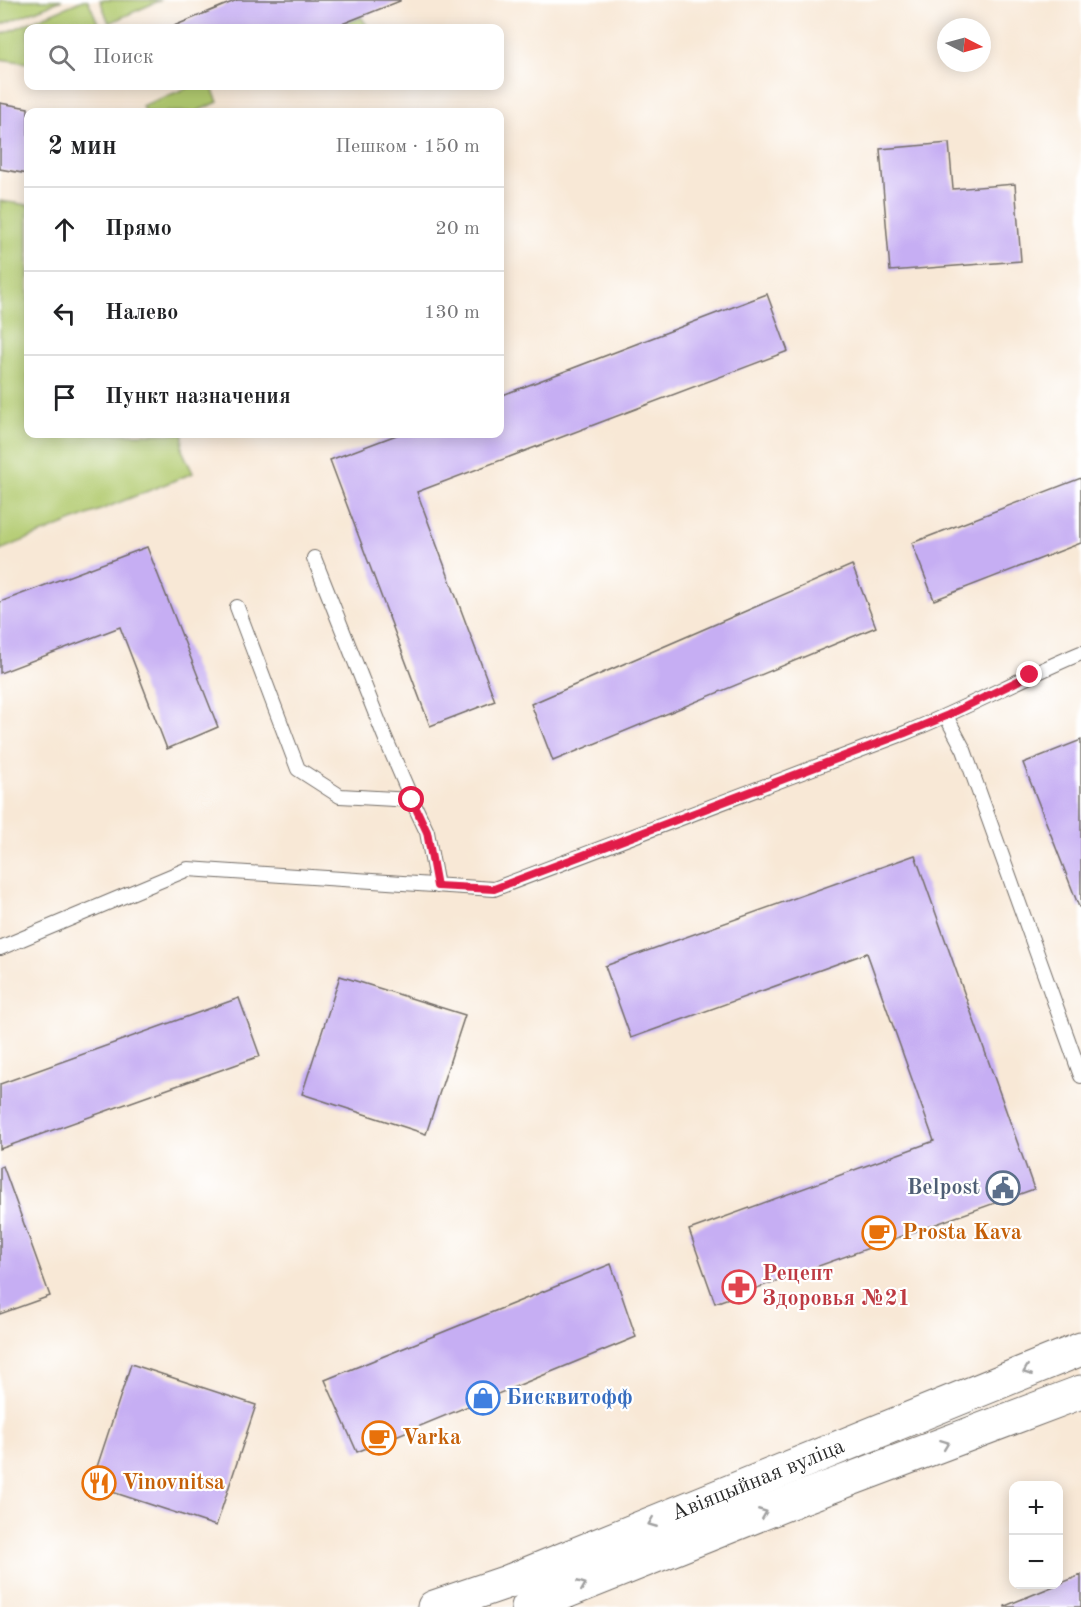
<!DOCTYPE html>
<html lang="ru">
<meta charset="utf-8">
<style>
:root{--surface:#fff;--page:#f6f6f6;--text:#202124;--muted:#757577;--line:#e0e0e0}
body{margin:0;font-family:"Old Standard TT",serif;background:var(--page);color:var(--text)}
.controls{position:absolute;right:18px;bottom:18px;display:grid;overflow:hidden;border-radius:12px;box-shadow:0 3px 15px #0003}
.controls button{width:54px;height:54px;display:grid;place-items:center;padding:0;border:0;border-bottom:2px solid var(--line);background:var(--surface);color:var(--text);font:30px sans-serif}
.compass{position:absolute;left:937px;top:18px;width:54px;height:54px;border-radius:50%;background:var(--surface);box-shadow:0 3px 15px #0003;rotate:96deg}
.stop{position:absolute;width:18px;height:18px;margin:-14px;border:4px solid #e11d48;border-radius:50%;background:#fff}
.stop.end{background:#e11d48;border-color:#fff;box-shadow:0 2px 6px #0008}
.list{margin:0;padding:0;list-style:none}
h2{display:flex;justify-content:space-between;align-items:center;height:78px;margin:0;padding:0 24px;font-size:26px}
h2 small{font-size:20px;font-weight:400;color:var(--muted)}
.list li{display:grid;grid-template-columns:39px 1fr auto;gap:18px;align-items:center;box-sizing:border-box;height:84px;padding:0 24px;border-top:2px solid var(--line)}
.list b{display:block;font-size:22px;white-space:nowrap}
.list em{font-size:20px;font-style:normal;color:var(--muted)}
.icon{flex:none;width:33px;height:33px;fill:none;stroke:currentColor;stroke-width:2;stroke-linecap:round;stroke-linejoin:round}
.map{position:relative;flex:none;width:1081px;height:1607px;overflow:hidden}
.search{position:absolute;background:var(--surface);box-shadow:0 3px 15px #0003;left:24px;top:24px;width:480px;height:66px;display:flex;align-items:center;gap:15px;box-sizing:border-box;padding:0 21px;border-radius:12px;color:var(--muted);font-size:22px}
.panel{position:absolute;background:var(--surface);box-shadow:0 3px 15px #0003;left:24px;top:108px;width:480px;height:330px;border-radius:12px}
.map>svg:first-child{display:block}
.green{fill:#b2cb70;stroke:#6e7b4e;stroke-width:1.5}
.building{fill:#c6aef3}
.lines{fill:none;stroke-linecap:round;stroke-linejoin:round}
.service-casing{stroke:#736d67;stroke-width:16}
.secondary-casing{stroke:#736d67;stroke-width:35}
.service{stroke:#fff;stroke-width:14}
.secondary{stroke:#fff;stroke-width:33}
.oneway{stroke:#a0a0a0}
.route{stroke:#e11d48;stroke-width:8}
.labels{text-anchor:middle;dominant-baseline:central;stroke-width:4.5;stroke-linejoin:round;paint-order:stroke}
.service-label{font-size:22px;font-weight:bold;fill:#4e5e75;stroke:#fff;text-anchor:end}
.food-label{font-size:22px;font-weight:bold;fill:#c56008;stroke:#fff;text-anchor:start}
.health-label{font-size:22px;font-weight:bold;fill:#be3a42;stroke:#fff;text-anchor:start}
.shop-label{font-size:22px;font-weight:bold;fill:#366cbe;stroke:#fff;text-anchor:start}
.street-label{font-size:22px;fill:#2b2b2b;stroke:#fff}
</style>
<div class="map">
<svg width="1081" height="1607" viewBox="0 0 1081 1607">
<rect width="100%" height="100%" fill="#fff"/>
<filter id="ink" filterUnits="userSpaceOnUse"><feTurbulence type="fractalNoise" baseFrequency=".0167" numOctaves="2"/><feDisplacementMap in="SourceGraphic" scale="12" xChannelSelector="R" yChannelSelector="G"/><feConvolveMatrix kernelMatrix="1 2 1 2 8 2 1 2 1" color-interpolation-filters="sRGB"/></filter>
<filter id="wash" filterUnits="userSpaceOnUse"><feTurbulence type="fractalNoise" baseFrequency=".008" numOctaves="4" result="noise"/><feDisplacementMap in="SourceGraphic" scale="24" xChannelSelector="R" yChannelSelector="G"/><feGaussianBlur stdDeviation="1.35" result="paint"/><feColorMatrix in="noise" values="0 0 0 0 0 0 0 0 0 0 0 0 0 0 0 0 0 1.4 0 .05"/><feComposite in="paint" operator="in"/></filter>
<g filter="url(#wash)">
<rect width="100%" height="100%" fill="#f8e8d6"/>
<path class="green" d="M 0,0 L 62,0 L 0,25 Z
M 83,0 L 88,0 L 100,28 L 28,28 L 28,63 L 0,59 L 0,35 Z
M 100,0 L 161,0 L 109,23 Z
M 361,17 L 369,28 L 332,28 Z
M 192,86 L 211,86 L 218,102 L 195,112 L 145,112 L 142,106 Z
M 0,201 L 28,205 L 28,434 L 183,434 L 182,450 L 193,473 L 0,550 Z"/>
<g id="blocks">
<path class="building" d="M 237,0 L 400,0 L 400,1 L 332,28 L 169,28 Z
M 0,103 L 28,108 L 28,174 L 0,169 Z
M 949,143 L 953,189 L 1015,184 L 1021,261 L 890,271 L 880,149 Z
M 767,294 L 788,351 L 417,492 L 495,701 L 430,726 L 330,460 L 399,434 L 500,434 L 500,396 Z
M 1081,478 L 1081,543 L 934,600 L 912,543 Z
M 147,547 L 218,727 L 167,749 L 120,627 L 0,673 L 0,602 Z
M 852,565 L 876,627 L 553,761 L 531,704 Z
M 1081,740 L 1081,907 L 1079,907 L 1023,763 Z
M 915,855 L 1034,1189 L 715,1303 L 689,1230 L 934,1141 L 867,953 L 631,1038 L 605,966 Z
M 340,976 L 465,1015 L 426,1134 L 302,1094 Z
M 239,998 L 260,1056 L 0,1149 L 0,1084 Z
M 3,1166 L 50,1296 L 0,1314 L 0,1167 Z
M 611,1264 L 636,1337 L 357,1452 L 325,1380 Z
M 131,1364 L 256,1405 L 216,1526 L 91,1485 Z
M 1081,1575 L 1081,1607 L 1005,1607 L 1005,1606 Z"/>
</g>
</g>
<g filter="url(#ink)">
<use href="#blocks" fill-opacity="0" stroke="#736d67" stroke-width="1.5"/>
<g class="lines">
<defs>
<path id="service" d="M 314,558 L 384,735 L 412,800
M 237,607 L 298,769 L 340,796 L 412,800 L 427,832 L 437,886
M 946,716 L 964,750 L 1081,1076
M 0,948 L 188,869 L 494,889 L 905,733 C 965,709 1021,678 1081,653"/>
<g id="secondary">
<path id="s1" d="M 434,1607 L 507,1582 L 1081,1349"/>
<path d="M 528,1607 L 798,1499 L 1081,1392"/>
</g>
</defs>
<use href="#service" class="service-casing"/>
<use href="#secondary" class="secondary-casing"/>
<use href="#service" class="service"/>
<use href="#secondary" class="secondary"/>
</g>
<defs><path id="oneway-chevron" d="M-2-3.5L2.5 0L-2 3.5" fill="none" stroke-width="1.6" stroke-linecap="round" stroke-linejoin="round" transform="scale(1.5)"/></defs>
<g class="oneway">
<use href="#oneway-chevron" transform="translate(1027 1371) rotate(158)"/>
<use href="#oneway-chevron" transform="translate(945 1444) rotate(-21)"/>
<use href="#oneway-chevron" transform="translate(763 1513) rotate(-22)"/>
<use href="#oneway-chevron" transform="translate(652 1523) rotate(158)"/>
<use href="#oneway-chevron" transform="translate(582 1585) rotate(-22)"/>
</g>
</g>
<g class="lines" filter="url(#ink)">
<path class="route" d="M 412,800 L 427,832 L 437,886 L 494,889 L 905,733 L 946,716 L 1030,675"/>
</g>
<defs>
<symbol id="civic-ring" viewBox="-11 -11 22 22"><circle r="9.5" fill="#fff" stroke="#5c6f8a" stroke-width="1.5"/><path d="M-.6-6.5H3V-4.5H.6V-3L4-1V1h2V6H-6V1h2V-1L-.6-3ZM-1.2 2.5V6h2.4V2.5Z" fill="#5c6f8a"/></symbol>
<symbol id="cafe-ring" viewBox="-11 -11 22 22"><circle r="9.5" fill="#fff" stroke="#e8710a" stroke-width="1.5"/><path d="M-5.5-4.5H6V0H3Q3 3.5 0 3.5H-2.5Q-5.5 3.5-5.5 0ZM3-3.2v2h1.7v-2ZM-6 4.5H4V6H-6Z" fill="#e8710a"/></symbol>
<symbol id="pharmacy-ring" viewBox="-11 -11 22 22"><circle r="9.5" fill="#fff" stroke="#e0444e" stroke-width="1.5"/><path d="M-2-6h4v4h4v4h-4v4h-4v-4h-4v-4h4Z" fill="#e0444e"/></symbol>
<symbol id="shop-ring" viewBox="-11 -11 22 22"><circle r="9.5" fill="#fff" stroke="#3f7fe0" stroke-width="1.5"/><path d="M-5-2.5h2.3a2.7 3.5 0 0 1 5.4 0H5L5.5 6h-11ZM-1.5-2.5h3a1.5 2.3 0 0 0-3 0Z" fill="#3f7fe0"/></symbol>
<symbol id="restaurant-ring" viewBox="-11 -11 22 22"><circle r="9.5" fill="#fff" stroke="#e8710a" stroke-width="1.5"/><path d="M-5-6h1v4h1v-4h1v4h1v-4h1v5L-1.5 .5V6h-2V.5L-5-1ZM5-6V6H3V1.5H1.5Q1.5-4 5-6Z" fill="#e8710a"/></symbol>
</defs>
<g fill-rule="evenodd">
<use href="#civic-ring" x="984" y="1169" width="38" height="38"/>
<use href="#cafe-ring" x="860" y="1214" width="38" height="38"/>
<use href="#pharmacy-ring" x="720" y="1268" width="38" height="38"/>
<use href="#shop-ring" x="464" y="1379" width="38" height="38"/>
<use href="#cafe-ring" x="360" y="1419" width="38" height="38"/>
<use href="#restaurant-ring" x="80" y="1464" width="38" height="38"/>
</g>
<g class="labels">
<g class="service-label">
<text x="980" y="1188">Belpost</text>
</g>
<g class="food-label">
<text x="902" y="1233">Prosta Kava</text>
<text x="402" y="1438">Varka</text>
<text x="122" y="1483">Vinovnitsa</text>
</g>
<g class="health-label">
<text x="762" y="1274">Рецепт<tspan x="762" dy="25">Здоровья №21</tspan></text>
</g>
<g class="shop-label">
<text x="506" y="1398">Бисквитофф</text>
</g>
<g class="street-label">
<text stroke="none"><textPath href="#s1" startOffset="348">Авіяцыйная вуліца</textPath></text>
</g>
</g>
</svg>
<div class="controls">
<button>+</button>
<button>−</button>
</div>
<svg class="compass" viewBox="-18 -18 36 36"><path d="M0-13l5 13h-10z" fill="#e53935"/><path d="M0 13l5-13h-10z" fill="#757577"/></svg>
<div class="stop" style="left:412px;top:800px"></div>
<div class="stop end" style="left:1030px;top:675px"></div>
<div class="search"><svg class="icon" aria-label="search" viewBox="0 0 24 24"><circle cx="10" cy="10" r="6"/><path d="M15 15l6 6"/></svg>Поиск</div>
<section class="panel">
<h2>2 мин<small>Пешком · 150 m</small></h2>
<ul class="list">
<li><svg class="icon" aria-label="ahead" viewBox="0 0 24 24"><path d="M12 20V5M6 11l6-6 6 6"/></svg><div><b>Прямо</b></div><em>20 m</em></li>
<li><svg class="icon" aria-label="left" viewBox="0 0 24 24"><path d="M17 20v-9H6M10 6l-5 5 5 5"/></svg><div><b>Налево</b></div><em>130 m</em></li>
<li><svg class="icon" aria-label="arrive" viewBox="0 0 24 24"><path d="M6 21V4h12l-3 4 3 4H6"/></svg><div><b>Пункт назначения</b></div></li>
</ul>
</section>
</div>
